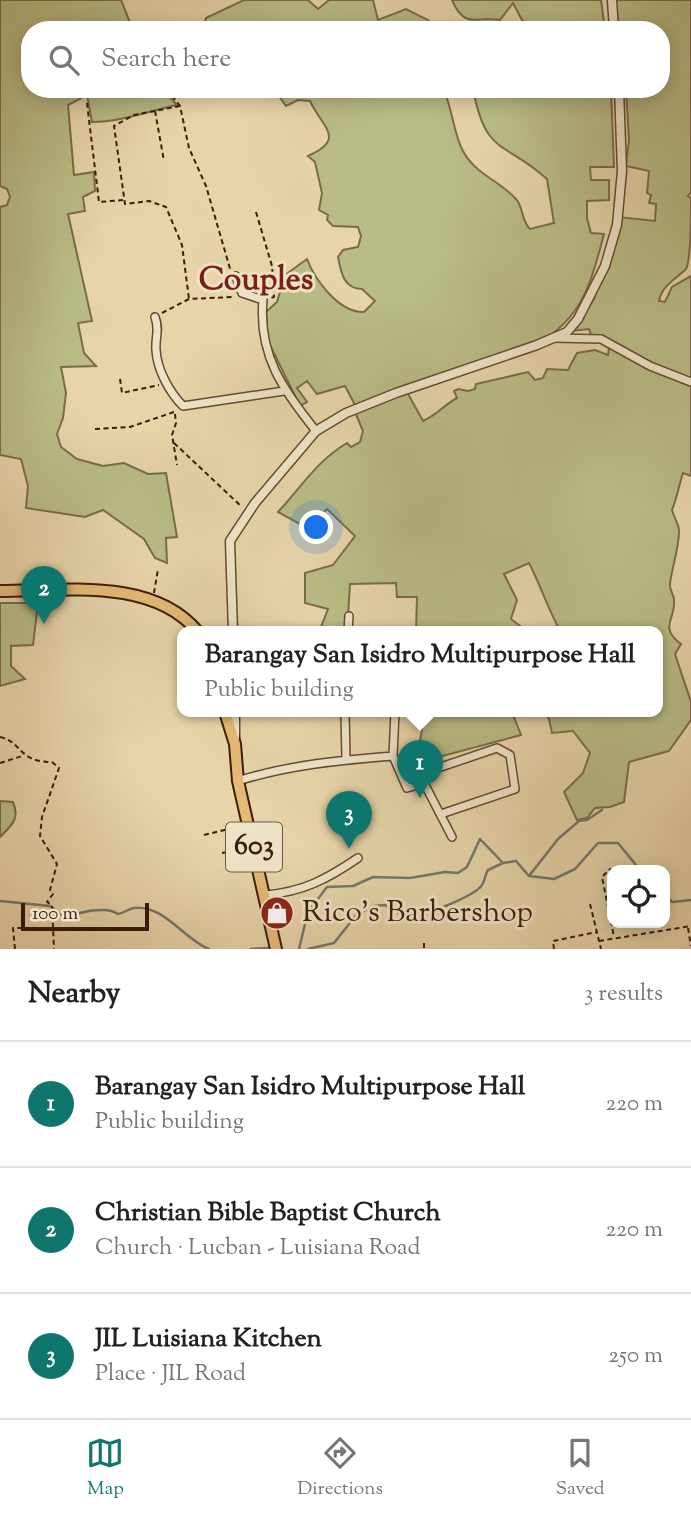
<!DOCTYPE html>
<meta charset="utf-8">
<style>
:root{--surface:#fff;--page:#f6f6f6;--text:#222;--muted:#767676;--line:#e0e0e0;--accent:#0f766e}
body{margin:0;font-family:"Sorts Mill Goudy",serif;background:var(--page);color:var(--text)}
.controls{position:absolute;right:21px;bottom:21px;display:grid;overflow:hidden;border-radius:14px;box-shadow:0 4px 18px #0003}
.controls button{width:63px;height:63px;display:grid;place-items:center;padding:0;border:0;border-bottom:2px solid var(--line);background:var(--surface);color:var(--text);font:35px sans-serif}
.scale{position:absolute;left:21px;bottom:18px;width:128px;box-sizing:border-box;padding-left:7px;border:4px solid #3a1c0d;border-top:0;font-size:19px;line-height:24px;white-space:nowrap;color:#3a1c0d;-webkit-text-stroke:5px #efe3c7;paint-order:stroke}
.you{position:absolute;left:317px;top:528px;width:24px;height:24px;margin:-18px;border:5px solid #fff;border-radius:50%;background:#1a73e8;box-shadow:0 0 0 10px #1a73e833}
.badge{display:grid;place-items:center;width:46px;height:46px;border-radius:50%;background:var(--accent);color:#fff;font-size:23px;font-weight:700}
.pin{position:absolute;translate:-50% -58px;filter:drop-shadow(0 2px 4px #0008)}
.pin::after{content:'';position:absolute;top:37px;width:24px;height:21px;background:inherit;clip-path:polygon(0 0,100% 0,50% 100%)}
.popup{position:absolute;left:177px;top:626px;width:486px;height:91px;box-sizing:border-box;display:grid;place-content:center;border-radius:14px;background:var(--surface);filter:drop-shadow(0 2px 5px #0005);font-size:23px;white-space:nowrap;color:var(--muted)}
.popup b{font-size:26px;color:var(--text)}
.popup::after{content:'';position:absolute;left:50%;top:100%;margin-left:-14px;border:14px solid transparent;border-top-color:var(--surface)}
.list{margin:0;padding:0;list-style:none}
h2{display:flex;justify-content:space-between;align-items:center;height:91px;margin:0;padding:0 28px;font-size:30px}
h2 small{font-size:23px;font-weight:400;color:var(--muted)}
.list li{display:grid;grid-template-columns:46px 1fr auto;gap:21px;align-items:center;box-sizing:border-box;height:126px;padding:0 28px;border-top:2px solid var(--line)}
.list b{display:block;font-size:26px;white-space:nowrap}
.list p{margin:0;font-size:23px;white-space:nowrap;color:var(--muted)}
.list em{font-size:23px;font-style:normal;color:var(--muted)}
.icon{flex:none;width:38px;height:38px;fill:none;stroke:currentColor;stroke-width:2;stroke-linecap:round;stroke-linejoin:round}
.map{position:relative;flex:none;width:691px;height:949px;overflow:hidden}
.search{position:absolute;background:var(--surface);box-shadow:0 4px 18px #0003;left:21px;right:21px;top:21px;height:77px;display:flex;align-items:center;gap:18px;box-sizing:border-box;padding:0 24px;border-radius:28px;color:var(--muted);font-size:26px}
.sheet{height:469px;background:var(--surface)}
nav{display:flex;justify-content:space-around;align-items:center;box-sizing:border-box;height:98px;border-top:2px solid var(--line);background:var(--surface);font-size:19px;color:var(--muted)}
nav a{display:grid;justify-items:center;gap:4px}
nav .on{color:var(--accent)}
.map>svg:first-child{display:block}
.green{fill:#b9bc85;stroke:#7a6c49;stroke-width:2}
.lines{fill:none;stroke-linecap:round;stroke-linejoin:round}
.stream{stroke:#72796e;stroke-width:2.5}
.minor-casing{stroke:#654a34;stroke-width:10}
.tertiary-casing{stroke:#654a34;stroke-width:11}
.primary-casing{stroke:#3a1c0d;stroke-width:14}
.path{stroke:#3a1c0d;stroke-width:2;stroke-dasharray:5 3.5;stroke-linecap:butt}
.minor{stroke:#efe3c7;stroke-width:7}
.tertiary{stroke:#efe3c7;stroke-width:8}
.primary{stroke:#e4ba74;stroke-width:10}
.labels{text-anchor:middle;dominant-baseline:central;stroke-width:6;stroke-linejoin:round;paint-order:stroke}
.shield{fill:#efe3c7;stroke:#705845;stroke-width:2}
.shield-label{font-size:28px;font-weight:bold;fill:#3a1c0d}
.poi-label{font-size:30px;fill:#3a1c0d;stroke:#efe3c7;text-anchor:start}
.neighbourhood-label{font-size:32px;font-weight:bold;fill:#7a1f14;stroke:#efe3c7}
</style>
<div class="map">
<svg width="691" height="949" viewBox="0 0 691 949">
<rect width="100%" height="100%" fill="#e7d4a9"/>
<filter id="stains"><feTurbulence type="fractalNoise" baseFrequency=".00286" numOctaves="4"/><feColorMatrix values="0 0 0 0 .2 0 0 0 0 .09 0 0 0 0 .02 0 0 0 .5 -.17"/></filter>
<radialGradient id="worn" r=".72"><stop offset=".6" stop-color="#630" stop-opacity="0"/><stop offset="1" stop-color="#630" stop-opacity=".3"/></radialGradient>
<path class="green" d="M 0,0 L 121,0 L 131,25 L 138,30 L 30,30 L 30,89 L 163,89 L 177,105 C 149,111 120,122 92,122 L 87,95 L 68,105 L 74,175 L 94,172 L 95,191 L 83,197 L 85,211 L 68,214 L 92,321 L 78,323 L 84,353 L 96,366 L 61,367 L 66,393 L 63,418 L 57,434 L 61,447 L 77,459 L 103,466 L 124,463 L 148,474 L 166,473 L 177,537 L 166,538 L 167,563 L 155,558 L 144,539 L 103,510 L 85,517 L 26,508 L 28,486 L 21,459 L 0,455 L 0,207 L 7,205 L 10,197 L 7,189 L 0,186 Z
M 244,0 L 308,0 L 318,9 L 329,0 L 373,0 L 378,20 L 406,9 L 428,20 L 438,30 L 202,30 L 206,18 Z
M 452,0 L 601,0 L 605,30 L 536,30 L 522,20 L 513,3 L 500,20 C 476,16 465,30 452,0 Z
M 614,0 L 691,0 L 691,192 L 688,196 L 691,198 C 691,212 691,260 686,269 C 676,279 662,285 659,301 L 665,302 L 672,287 L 691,276 L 691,476 L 683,473 C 679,485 677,498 672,510 C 674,518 679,524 679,531 C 679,549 672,566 670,584 C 669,590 674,594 674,600 C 676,619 658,627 681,644 L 675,654 L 691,702 L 691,720 L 669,751 L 629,762 L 624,802 L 610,807 L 595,808 L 587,818 L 577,820 L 564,792 L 583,773 L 590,753 L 573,731 L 552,733 L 549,719 L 544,712 L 658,712 L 658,632 L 561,632 C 548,610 541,586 529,563 L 504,574 L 517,600 L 511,619 L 528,632 L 416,632 L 417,597 L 397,597 L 396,583 L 350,584 L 347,632 L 319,632 L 328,609 L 305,603 L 305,573 L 333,565 L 355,536 L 327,509 L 307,528 L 278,512 C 301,487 318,460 347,443 L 351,447 L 360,442 L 363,431 L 355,412 L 407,392 L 423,421 C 437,415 444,405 457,398 L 454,391 L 458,389 L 468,391 L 475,389 L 476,384 L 528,372 L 535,380 L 543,378 L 547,369 L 568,370 L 577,353 L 595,350 L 608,355 L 610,340 L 591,335 L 589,329 L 570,331 L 594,299 L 619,217 L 655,221 L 656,204 L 649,203 L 651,195 L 647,193 L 649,171 L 626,166 L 629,140 L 626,89 L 661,89 L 661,30 L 618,30 Z
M 274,89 L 443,89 C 450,100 454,132 461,147 C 473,174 498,179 516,199 C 524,208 521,221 530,229 L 554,223 L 547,179 C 504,140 486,157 473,89 L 611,89 L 614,167 L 590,167 L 591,180 L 609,180 L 609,200 L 587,201 L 587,218 L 591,233 L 604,234 C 593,276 585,313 546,338 L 355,405 L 345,386 L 317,394 L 307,381 L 297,388 L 307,402 L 300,406 L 268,341 L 266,312 L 277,302 L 285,275 L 307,259 C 315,280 339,313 364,312 L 375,301 L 362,289 C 344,289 341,273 338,257 L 343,250 L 358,247 L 361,236 L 358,227 L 333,226 L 327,220 L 328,215 L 319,210 L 322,193 L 315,162 L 308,156 C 347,139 322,127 310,101 L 298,100 L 286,106 Z
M 0,603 L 38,603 L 33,645 L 11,646 L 11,666 L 25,679 L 0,686 Z
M 425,712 L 512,712 L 521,735 L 416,763 Z
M 0,801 L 13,802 C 20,819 12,825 0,837 Z"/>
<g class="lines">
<path class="stream" d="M 529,876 L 554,879 L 575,869 L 598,843 L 618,843 L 640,870
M 665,894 L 672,902 L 691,900
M 0,901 L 50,906 L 65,917 C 79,913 106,905 118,914 C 124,913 128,909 134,908 C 163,904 185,940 209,949
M 251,949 L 268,948
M 299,949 L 308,912 L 327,887 L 353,886 L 373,877 L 410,878 L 445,872 L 458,873 L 467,867 L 480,839 L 503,863 L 516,861 L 529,876 L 558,839 L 579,821 L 587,820 L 602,810
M 308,949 L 334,943 L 357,914 L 374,906 L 385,905 L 408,919 C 422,916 476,896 482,885 C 485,881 485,874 488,870 L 503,863"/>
<defs>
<path id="minor" d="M 236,276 L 242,293 L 263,300 C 258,355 283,390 316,431
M 155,317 C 160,330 155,337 156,350 C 157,370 170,393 183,406 L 284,391
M 553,338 L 601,339 L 650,366 L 691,382
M 348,632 L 349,616
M 345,712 L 346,759
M 395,712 L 393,756 L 407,788 L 424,783
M 238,781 C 288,765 341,760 393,756
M 441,814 L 515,789 L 510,755 L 497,748 L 435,769 L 424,783 L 452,837
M 265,895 C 303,892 327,879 358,858"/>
<path id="tertiary" d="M 612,0 L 614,30
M 233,632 L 230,541 L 255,503 L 316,431 L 346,413 L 396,393 L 537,345 L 567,332 L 578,319 L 605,266 L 617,225 L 622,171 L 619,89
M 235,737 L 235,712"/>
<path id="primary" d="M 0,591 C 64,591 153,577 198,632
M 225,712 L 235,744 L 238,781 L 276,949"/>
</defs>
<use href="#minor" class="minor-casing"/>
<use href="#tertiary" class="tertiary-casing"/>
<use href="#primary" class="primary-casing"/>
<path class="path" d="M 167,89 L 180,106 L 189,148 L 206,186 L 231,272
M 87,103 L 99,202 L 123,200
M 180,106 L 134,115 L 114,126 L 125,204 L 149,201 L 166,207 L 182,245 L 189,299
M 155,111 L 164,161
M 256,212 L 272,266 L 274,297 L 271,298
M 162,313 L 189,299 L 234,297
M 120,379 L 122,393 L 159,385
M 175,414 L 176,423 L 172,435 L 177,465
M 95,429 L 130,427 L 177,411
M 174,443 L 242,507
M 154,593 L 158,569
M 0,737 C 23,742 17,762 52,762 L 59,768 L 42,817 L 40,836 L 57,864 L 50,890 L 53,894 L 47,902 L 52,905 L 54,949
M 0,763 L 22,756
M 204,835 L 237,827
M 222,853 L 242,849
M 612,872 L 610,869 L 602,877 L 614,937
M 590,904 L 601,949
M 648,923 L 650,931
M 688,928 L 691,946
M 599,941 L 691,926
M 424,943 L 424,949
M 15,949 L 13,928 L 53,928
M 554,949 L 553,941 L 597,932"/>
<use href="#minor" class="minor"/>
<use href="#tertiary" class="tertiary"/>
<use href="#primary" class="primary"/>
</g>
<defs>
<symbol id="shop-disc" viewBox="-11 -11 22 22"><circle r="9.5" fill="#8f2418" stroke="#efe3c7"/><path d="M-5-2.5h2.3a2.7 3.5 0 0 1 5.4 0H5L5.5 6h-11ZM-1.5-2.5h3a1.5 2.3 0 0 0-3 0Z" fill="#fff"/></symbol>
</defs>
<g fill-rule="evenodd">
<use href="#shop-disc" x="258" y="894" width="38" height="38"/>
</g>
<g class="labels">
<rect class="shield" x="226" y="822.5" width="56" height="49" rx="5"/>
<g class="shield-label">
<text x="254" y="847">603</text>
</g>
<g class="poi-label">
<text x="302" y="913">Rico's Barbershop</text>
</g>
<g class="neighbourhood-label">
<text x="256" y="281">Couples</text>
</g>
</g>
<rect width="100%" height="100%" filter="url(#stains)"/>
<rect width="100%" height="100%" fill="url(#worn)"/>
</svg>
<div class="controls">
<button><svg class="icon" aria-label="locate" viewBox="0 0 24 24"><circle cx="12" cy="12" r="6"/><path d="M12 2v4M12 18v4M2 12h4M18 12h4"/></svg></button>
</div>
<div class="scale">100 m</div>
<div class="you"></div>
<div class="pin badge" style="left:420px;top:798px">1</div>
<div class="popup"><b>Barangay San Isidro Multipurpose Hall</b>Public building</div>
<div class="pin badge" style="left:44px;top:624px">2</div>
<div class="pin badge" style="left:349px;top:849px">3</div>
<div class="search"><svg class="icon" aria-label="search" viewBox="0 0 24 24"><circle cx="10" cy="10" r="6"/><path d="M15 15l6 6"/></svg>Search here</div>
</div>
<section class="sheet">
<h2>Nearby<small>3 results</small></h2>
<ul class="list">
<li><span class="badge">1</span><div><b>Barangay San Isidro Multipurpose Hall</b><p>Public building</p></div><em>220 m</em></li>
<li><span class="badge">2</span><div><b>Christian Bible Baptist Church</b><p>Church · Lucban - Luisiana Road</p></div><em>220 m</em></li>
<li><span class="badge">3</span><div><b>JIL Luisiana Kitchen</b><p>Place · JIL Road</p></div><em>250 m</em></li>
</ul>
</section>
<nav>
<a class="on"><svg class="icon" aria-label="map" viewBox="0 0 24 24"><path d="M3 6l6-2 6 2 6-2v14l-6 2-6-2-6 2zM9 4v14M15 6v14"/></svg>Map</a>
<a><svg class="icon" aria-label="directions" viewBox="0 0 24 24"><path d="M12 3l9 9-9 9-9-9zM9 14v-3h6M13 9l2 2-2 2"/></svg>Directions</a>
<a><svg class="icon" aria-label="saved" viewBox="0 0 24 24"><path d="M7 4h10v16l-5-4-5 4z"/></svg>Saved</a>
</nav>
